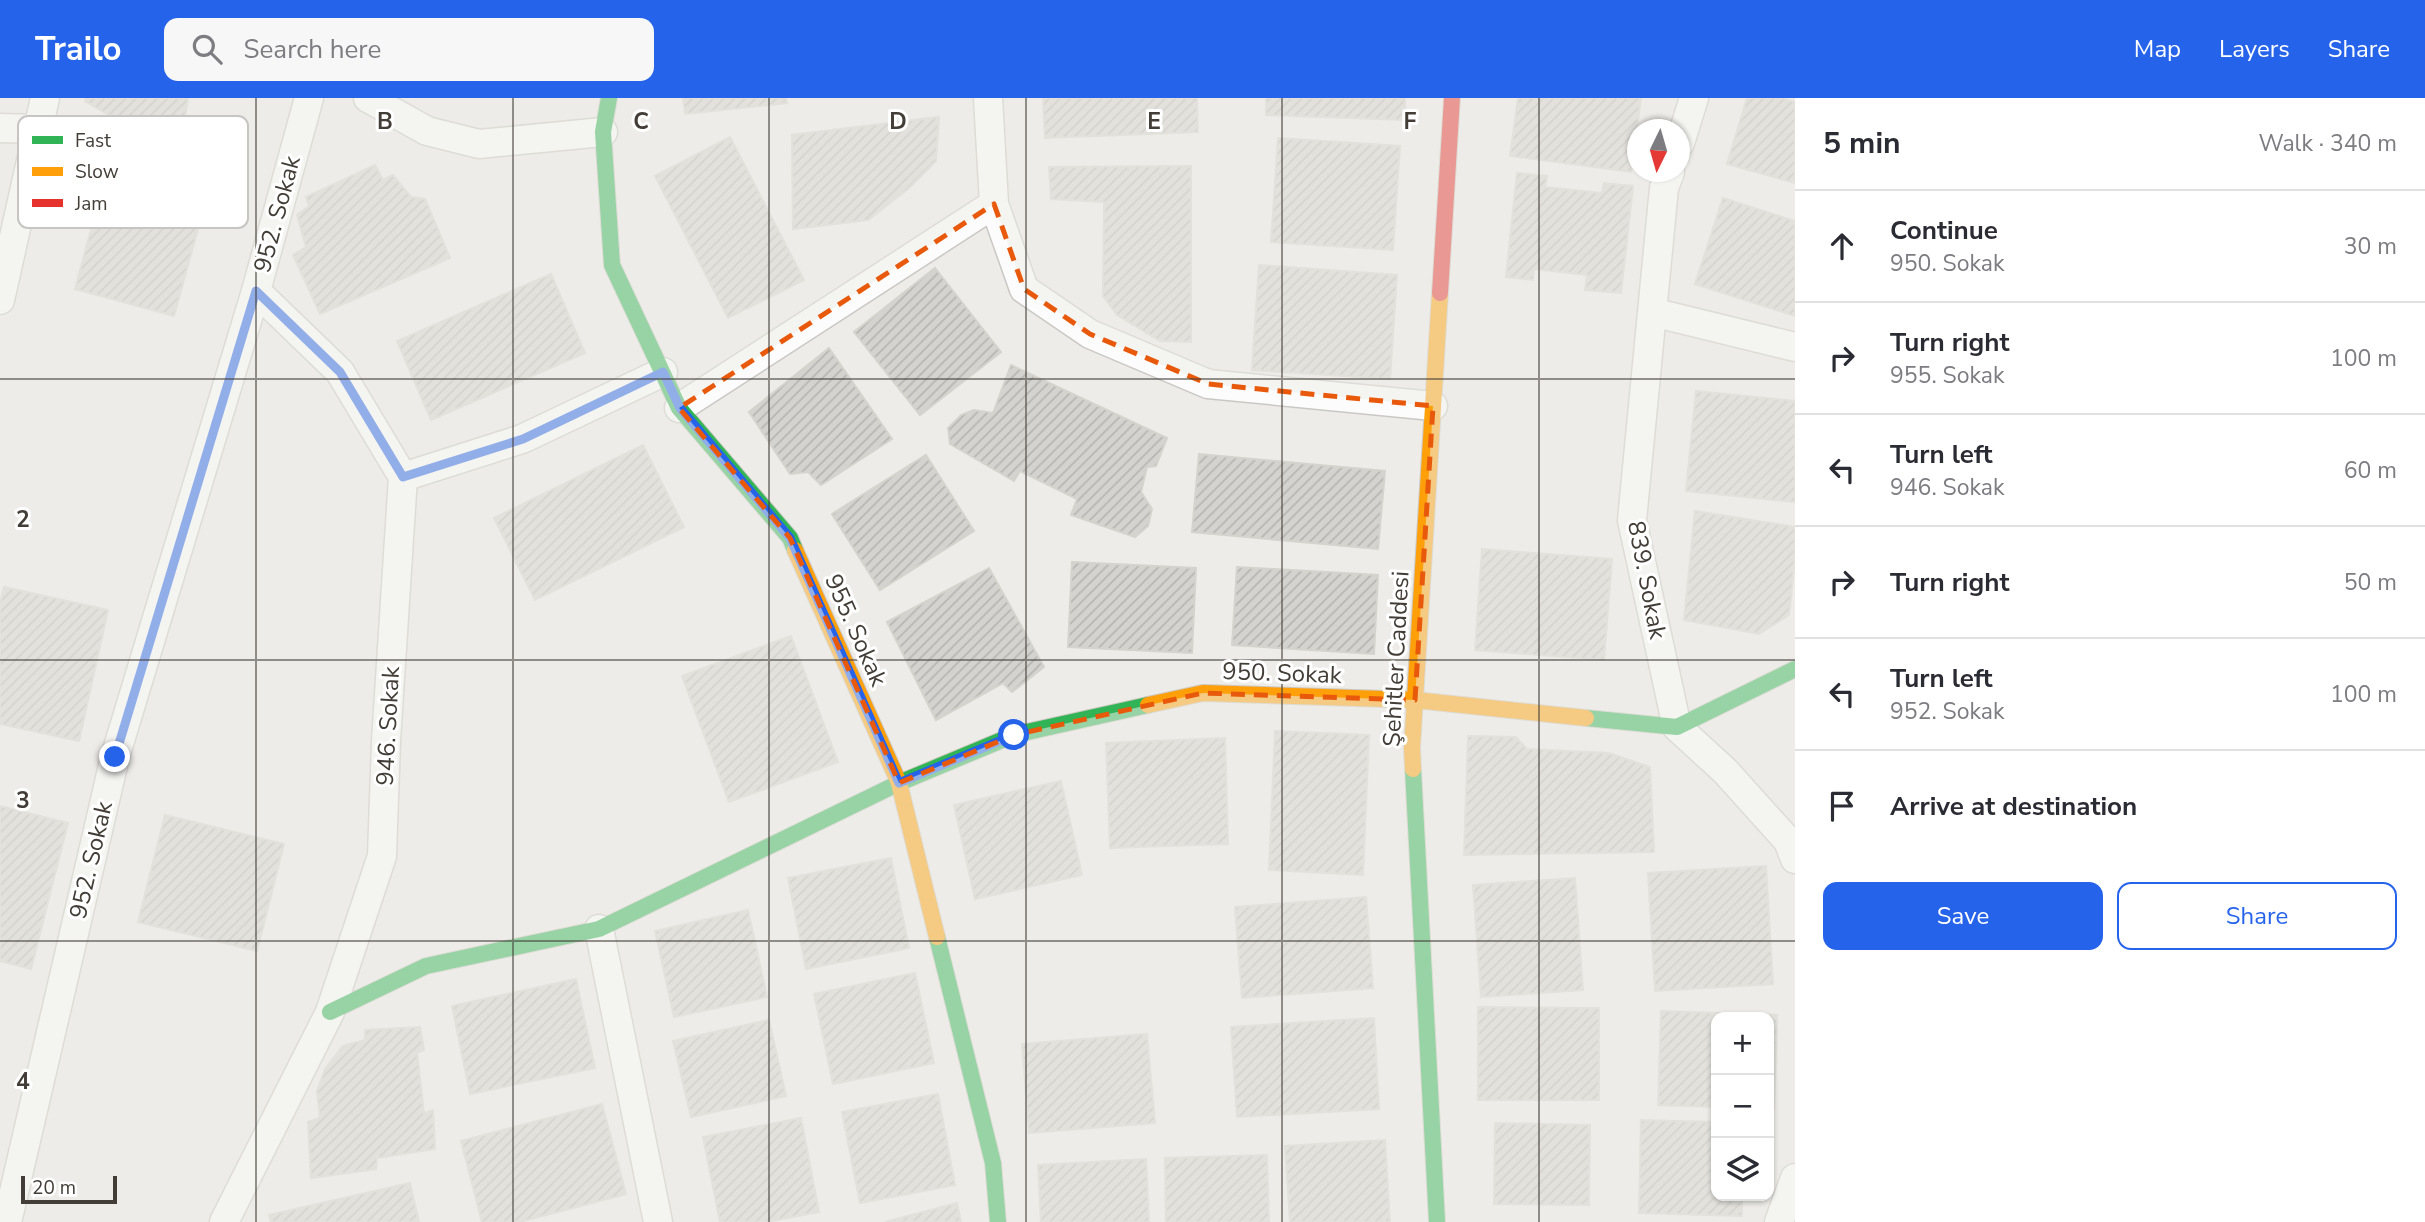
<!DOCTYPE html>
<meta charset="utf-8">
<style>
:root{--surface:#fff;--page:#f7f7f7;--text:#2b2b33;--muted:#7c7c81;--line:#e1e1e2;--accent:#2563eb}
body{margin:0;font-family:"Nunito Sans",sans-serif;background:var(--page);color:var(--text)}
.controls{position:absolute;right:21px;bottom:21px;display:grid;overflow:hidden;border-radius:14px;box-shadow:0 2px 5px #0004}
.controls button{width:63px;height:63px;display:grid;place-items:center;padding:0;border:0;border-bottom:2px solid var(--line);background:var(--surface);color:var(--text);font:35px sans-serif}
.compass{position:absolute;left:1627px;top:21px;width:63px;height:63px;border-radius:50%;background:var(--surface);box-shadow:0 2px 5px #0004;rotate:185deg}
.scale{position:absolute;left:21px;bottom:18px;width:96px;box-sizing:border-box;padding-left:7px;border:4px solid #423d36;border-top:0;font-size:19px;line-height:24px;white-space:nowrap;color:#423d36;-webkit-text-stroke:5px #fff;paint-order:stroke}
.stop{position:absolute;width:21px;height:21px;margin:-16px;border:5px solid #2563eb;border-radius:50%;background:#fff}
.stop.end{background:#2563eb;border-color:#fff;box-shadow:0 2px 7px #0008}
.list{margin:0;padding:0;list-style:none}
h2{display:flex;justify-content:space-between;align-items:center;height:91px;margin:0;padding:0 28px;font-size:30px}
h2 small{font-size:23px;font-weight:400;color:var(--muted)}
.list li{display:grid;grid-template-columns:46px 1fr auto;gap:21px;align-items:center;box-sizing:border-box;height:112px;padding:0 28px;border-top:2px solid var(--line)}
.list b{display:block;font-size:26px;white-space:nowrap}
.list p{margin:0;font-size:23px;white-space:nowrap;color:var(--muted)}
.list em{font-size:23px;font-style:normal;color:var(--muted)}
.actions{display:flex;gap:14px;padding:21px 28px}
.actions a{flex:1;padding:16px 0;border:2px solid var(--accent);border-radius:14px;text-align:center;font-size:24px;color:var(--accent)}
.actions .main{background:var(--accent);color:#fff}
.icon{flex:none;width:38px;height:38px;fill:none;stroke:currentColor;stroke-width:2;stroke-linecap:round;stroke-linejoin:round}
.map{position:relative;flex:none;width:1795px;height:1124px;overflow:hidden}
header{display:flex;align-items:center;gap:42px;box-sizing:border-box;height:98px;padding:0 35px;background:var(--accent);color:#fff}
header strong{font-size:33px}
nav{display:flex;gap:38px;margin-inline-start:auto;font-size:24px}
.search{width:490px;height:63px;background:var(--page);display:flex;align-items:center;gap:18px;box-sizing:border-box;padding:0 24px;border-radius:14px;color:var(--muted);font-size:26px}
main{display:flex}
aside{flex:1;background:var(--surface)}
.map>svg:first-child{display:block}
.building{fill:url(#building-hatch);stroke:#d5d3ce;stroke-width:2}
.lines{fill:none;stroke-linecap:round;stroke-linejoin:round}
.street-casing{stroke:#cac8c4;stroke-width:31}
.fast-casing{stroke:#ccc8bf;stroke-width:18}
.slow-casing{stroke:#ccc8bf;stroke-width:18}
.jam-casing{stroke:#ccc8bf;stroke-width:18}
.street{stroke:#fcfcfc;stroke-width:28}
.fast{stroke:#30b455;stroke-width:16}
.slow{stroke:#ff9f0a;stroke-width:16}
.jam{stroke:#e5322d;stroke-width:16}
.route{stroke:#2563eb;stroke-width:9}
.marked{fill:none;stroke:#e8590c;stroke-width:5;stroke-dasharray:14 9;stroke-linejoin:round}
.grid{fill:none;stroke:#423d36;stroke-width:2;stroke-opacity:0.55}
.labels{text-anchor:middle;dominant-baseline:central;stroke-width:6;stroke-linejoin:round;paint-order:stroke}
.street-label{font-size:24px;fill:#423d36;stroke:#fff}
.key{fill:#fff;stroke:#c6c5c3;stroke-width:2}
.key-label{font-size:19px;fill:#423d36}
.grid-label{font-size:23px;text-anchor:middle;font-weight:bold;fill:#423d36;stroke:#fff;stroke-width:6;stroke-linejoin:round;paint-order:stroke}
</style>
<header>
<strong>Trailo</strong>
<div class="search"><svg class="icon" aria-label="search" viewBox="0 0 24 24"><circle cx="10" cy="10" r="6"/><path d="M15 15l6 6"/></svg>Search here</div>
<nav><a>Map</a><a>Layers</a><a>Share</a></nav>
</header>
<main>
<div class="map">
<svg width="1795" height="1124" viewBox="0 0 1795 1124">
<defs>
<pattern id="building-hatch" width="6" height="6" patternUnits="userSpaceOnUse" patternTransform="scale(1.75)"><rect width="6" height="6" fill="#d5d3cf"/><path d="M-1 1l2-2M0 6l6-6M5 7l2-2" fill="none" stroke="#b8b6b2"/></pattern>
</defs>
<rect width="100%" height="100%" fill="#edece8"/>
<path class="building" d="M 86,0 L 188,0 L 185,19 L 143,25 L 114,20 L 85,3 Z
M 683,0 L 786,0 L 787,5 L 685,16 Z
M 1043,0 L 1197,0 L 1198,34 L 1045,40 Z
M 1266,0 L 1405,0 L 1405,22 L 1266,17 Z
M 1518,0 L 1641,0 L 1631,74 L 1510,58 Z
M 1747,0 L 1781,0 L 1795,4 L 1795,85 L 1727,66 Z
M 939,19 L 936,63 L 908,91 L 868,122 L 793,131 L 792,37 Z
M 730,39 L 804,182 L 728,220 L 655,78 Z
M 1278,40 L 1400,48 L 1393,152 L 1271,144 Z
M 109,64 L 209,91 L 174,218 L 75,191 Z
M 375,67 L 383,82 L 393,77 L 411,99 L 425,101 L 450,160 L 320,216 L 293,157 L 306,149 L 297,117 L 309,108 L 306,99 Z
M 1191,68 L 1191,244 L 1160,243 L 1117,217 L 1103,198 L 1104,104 L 1051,101 L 1049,69 Z
M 1517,75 L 1547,78 L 1545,89 L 1602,95 L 1604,85 L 1633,88 L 1621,195 L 1585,192 L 1587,177 L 1534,171 L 1533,182 L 1506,179 Z
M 1723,100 L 1795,123 L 1795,218 L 1695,186 Z
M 1259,167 L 1397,177 L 1390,281 L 1252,272 Z
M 935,170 L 1001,254 L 920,317 L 854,234 Z
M 551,176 L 585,255 L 431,322 L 397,243 Z
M 829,250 L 892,341 L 821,387 L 808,374 L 790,376 L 749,314 Z
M 1011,267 L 1167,340 L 1156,368 L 1147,369 L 1141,394 L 1152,411 L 1148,428 L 1135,439 L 1071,417 L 1077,401 L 1020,373 L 1014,383 L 950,346 L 948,330 L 961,317 L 974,312 L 993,315 Z
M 1696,293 L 1795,303 L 1795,404 L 1686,393 Z
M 643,347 L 684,429 L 535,502 L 494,420 Z
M 1199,356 L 1385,373 L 1378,451 L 1192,434 Z
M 926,357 L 974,433 L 880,492 L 832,416 Z
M 1695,413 L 1795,429 L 1795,460 L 1789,517 L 1759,536 L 1684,522 Z
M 1482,451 L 1612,461 L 1604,562 L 1475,552 Z
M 1072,464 L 1196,470 L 1192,555 L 1068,549 Z
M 1237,469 L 1378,477 L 1374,556 L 1232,547 Z
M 989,470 L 1044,569 L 1012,594 L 1003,585 L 936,622 L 887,524 Z
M 4,489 L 108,512 L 79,643 L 0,626 L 0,505 Z
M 791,538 L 838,664 L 729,704 L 682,578 Z
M 1275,633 L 1369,637 L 1363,777 L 1269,772 Z
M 1468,638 L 1516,639 L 1527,651 L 1609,655 L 1650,669 L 1654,754 L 1464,757 Z
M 1225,640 L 1228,746 L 1110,750 L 1106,645 Z
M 1061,683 L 1082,777 L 975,801 L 954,707 Z
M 0,708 L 68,725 L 31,871 L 0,863 Z
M 165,717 L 284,746 L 257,853 L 138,824 Z
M 891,760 L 909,850 L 806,871 L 788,780 Z
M 1766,768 L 1773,886 L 1655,893 L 1648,775 Z
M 1575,780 L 1583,892 L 1481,899 L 1473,787 Z
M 1366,799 L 1373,890 L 1242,900 L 1235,809 Z
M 748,812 L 767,899 L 674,919 L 655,833 Z
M 915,875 L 934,965 L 833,986 L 814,896 Z
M 576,881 L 595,970 L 470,996 L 452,908 Z
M 1478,909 L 1599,910 L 1599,1002 L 1478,1002 Z
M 1661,913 L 1777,917 L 1774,1011 L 1769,1011 L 1769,919 L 1716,919 L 1716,1009 L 1658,1007 Z
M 1374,920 L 1379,1011 L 1237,1019 L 1231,929 Z
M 769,922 L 786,998 L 691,1019 L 673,943 Z
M 420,929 L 424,952 L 417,955 L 424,1015 L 433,1012 L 435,1051 L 377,1060 L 376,1071 L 311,1080 L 308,1024 L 320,1020 L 317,993 L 325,971 L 343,948 L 365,942 L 365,932 Z
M 1147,936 L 1155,1025 L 1029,1035 L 1022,946 Z
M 938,996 L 955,1087 L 860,1105 L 842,1014 Z
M 602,1006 L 626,1096 L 520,1124 L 482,1124 L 461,1043 Z
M 801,1020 L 819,1114 L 766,1124 L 720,1124 L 703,1039 Z
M 1641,1022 L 1716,1024 L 1716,1098 L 1742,1098 L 1742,1118 L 1639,1115 Z
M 1495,1025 L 1590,1027 L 1589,1107 L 1494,1106 Z
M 1385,1042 L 1390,1124 L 1290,1124 L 1285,1048 Z
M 1267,1057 L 1269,1124 L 1166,1124 L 1165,1060 Z
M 1146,1061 L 1149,1124 L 1041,1124 L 1038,1067 Z
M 410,1085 L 419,1124 L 271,1124 L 269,1117 Z
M 957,1105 L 961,1124 L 885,1124 Z"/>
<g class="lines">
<defs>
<path id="street" d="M 368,0 L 427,33 L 479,46 L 603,34
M 988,0 L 994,106 L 1024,191 L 1090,236 L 1208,286 L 1433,308
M 0,30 L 39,31
M 1680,45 L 1694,0
M 1670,74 L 1664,90 L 1632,422 L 1677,629 L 1725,673 L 1788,743 L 1795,761
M 256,193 L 340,274 L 403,379
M 0,202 L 45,0
M 1652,214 L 1795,249
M 679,310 L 994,106
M 599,831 L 658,1124
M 7,1124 L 115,659 L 256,193 L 309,0
M 224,1124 L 330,914 L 382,758 L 386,643 L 403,379 L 522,341 L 663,274
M 1779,1124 L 1795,1080"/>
<path id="fast" d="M 609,0 L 603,34 L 612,167 L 679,310 L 790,440 L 795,452
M 1586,620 L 1677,629 L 1795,571
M 1413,671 L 1437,1124
M 937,839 L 993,1065 L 998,1124
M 330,914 L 426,868 L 599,831 L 899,685 L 1014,637 L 1148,607"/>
<path id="slow" d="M 795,452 L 899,685 L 937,839
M 1148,607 L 1203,595 L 1415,602 L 1586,620
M 1413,671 L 1412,650 L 1440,195"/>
<path id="jam" d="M 1440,195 L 1452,0"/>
</defs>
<use href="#street" class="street-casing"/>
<use href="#fast" class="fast-casing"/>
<use href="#slow" class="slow-casing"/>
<use href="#jam" class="jam-casing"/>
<use href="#street" class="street"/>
<use href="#fast" class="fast"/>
<use href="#slow" class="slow"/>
<use href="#jam" class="jam"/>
</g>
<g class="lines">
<path class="route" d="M 115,659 L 256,193 L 340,274 L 403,379 L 523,341 L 663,274 L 680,310 L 790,440 L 899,685 L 1014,637"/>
</g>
<path d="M0 0H1795V1124H0ZM 994,106 L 1024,191 L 1090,236 L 1208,286 L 1433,308 L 1415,602 L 1203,595 L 1014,637 L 899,685 L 790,440 L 679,310 Z" fill="#edece8" fill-opacity=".55" fill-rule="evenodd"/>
<path class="marked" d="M 994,106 L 1024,191 L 1090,236 L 1208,286 L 1433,308 L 1415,602 L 1203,595 L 1014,637 L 899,685 L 790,440 L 679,310 Z"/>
<path class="grid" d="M 256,0 L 256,1124M 513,0 L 513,1124M 769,0 L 769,1124M 1026,0 L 1026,1124M 1282,0 L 1282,1124M 1539,0 L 1539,1124M 0,281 L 1795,281M 0,562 L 1795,562M 0,843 L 1795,843"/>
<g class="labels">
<g class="street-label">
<text transform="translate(277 116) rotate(-75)">952. Sokak</text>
<text transform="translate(1647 482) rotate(79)">839. Sokak</text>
<text transform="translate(856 532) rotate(66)">955. Sokak</text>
<text transform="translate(1396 561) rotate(-87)">Şehitler Caddesi</text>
<text transform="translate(1282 575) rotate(2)">950. Sokak</text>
<text transform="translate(388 628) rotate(-87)">946. Sokak</text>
<text transform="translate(91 762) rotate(-77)">952. Sokak</text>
</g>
</g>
<rect x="18" y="18" width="230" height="112" rx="10" class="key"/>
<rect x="32" y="38" width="31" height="8" fill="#30b455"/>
<rect x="32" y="69" width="31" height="9" fill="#ff9f0a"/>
<rect x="32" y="101" width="31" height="8" fill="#e5322d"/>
<g class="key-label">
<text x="75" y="49">Fast</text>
<text x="75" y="80">Slow</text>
<text x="75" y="112">Jam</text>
</g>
<g class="grid-label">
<text x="385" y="31">B</text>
<text x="641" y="31">C</text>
<text x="898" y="31">D</text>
<text x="1154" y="31">E</text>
<text x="1410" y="31">F</text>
<text x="23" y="429">2</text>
<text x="23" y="710">3</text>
<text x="23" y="991">4</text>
</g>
</svg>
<div class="controls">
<button>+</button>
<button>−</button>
<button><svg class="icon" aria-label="layers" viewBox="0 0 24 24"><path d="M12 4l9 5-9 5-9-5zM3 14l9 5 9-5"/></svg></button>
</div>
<svg class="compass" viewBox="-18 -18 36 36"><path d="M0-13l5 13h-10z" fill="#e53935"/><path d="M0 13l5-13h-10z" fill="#7c7c81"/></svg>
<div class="scale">20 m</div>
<div class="stop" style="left:1014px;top:637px"></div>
<div class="stop end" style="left:115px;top:659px"></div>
</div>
<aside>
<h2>5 min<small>Walk · 340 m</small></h2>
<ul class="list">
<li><svg class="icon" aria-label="ahead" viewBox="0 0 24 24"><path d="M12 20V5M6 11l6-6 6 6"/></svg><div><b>Continue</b><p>950. Sokak</p></div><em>30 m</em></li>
<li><svg class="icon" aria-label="right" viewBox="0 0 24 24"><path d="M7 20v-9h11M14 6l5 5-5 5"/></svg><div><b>Turn right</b><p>955. Sokak</p></div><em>100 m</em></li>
<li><svg class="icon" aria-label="left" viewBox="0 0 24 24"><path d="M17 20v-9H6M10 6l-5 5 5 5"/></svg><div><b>Turn left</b><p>946. Sokak</p></div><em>60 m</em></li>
<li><svg class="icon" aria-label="right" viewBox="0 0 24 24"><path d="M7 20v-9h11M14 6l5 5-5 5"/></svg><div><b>Turn right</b></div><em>50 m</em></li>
<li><svg class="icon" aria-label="left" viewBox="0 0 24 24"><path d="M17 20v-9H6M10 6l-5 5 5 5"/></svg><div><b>Turn left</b><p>952. Sokak</p></div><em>100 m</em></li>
<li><svg class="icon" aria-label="arrive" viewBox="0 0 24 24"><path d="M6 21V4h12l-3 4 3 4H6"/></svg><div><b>Arrive at destination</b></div></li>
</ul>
<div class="actions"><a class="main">Save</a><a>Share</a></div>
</aside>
</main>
